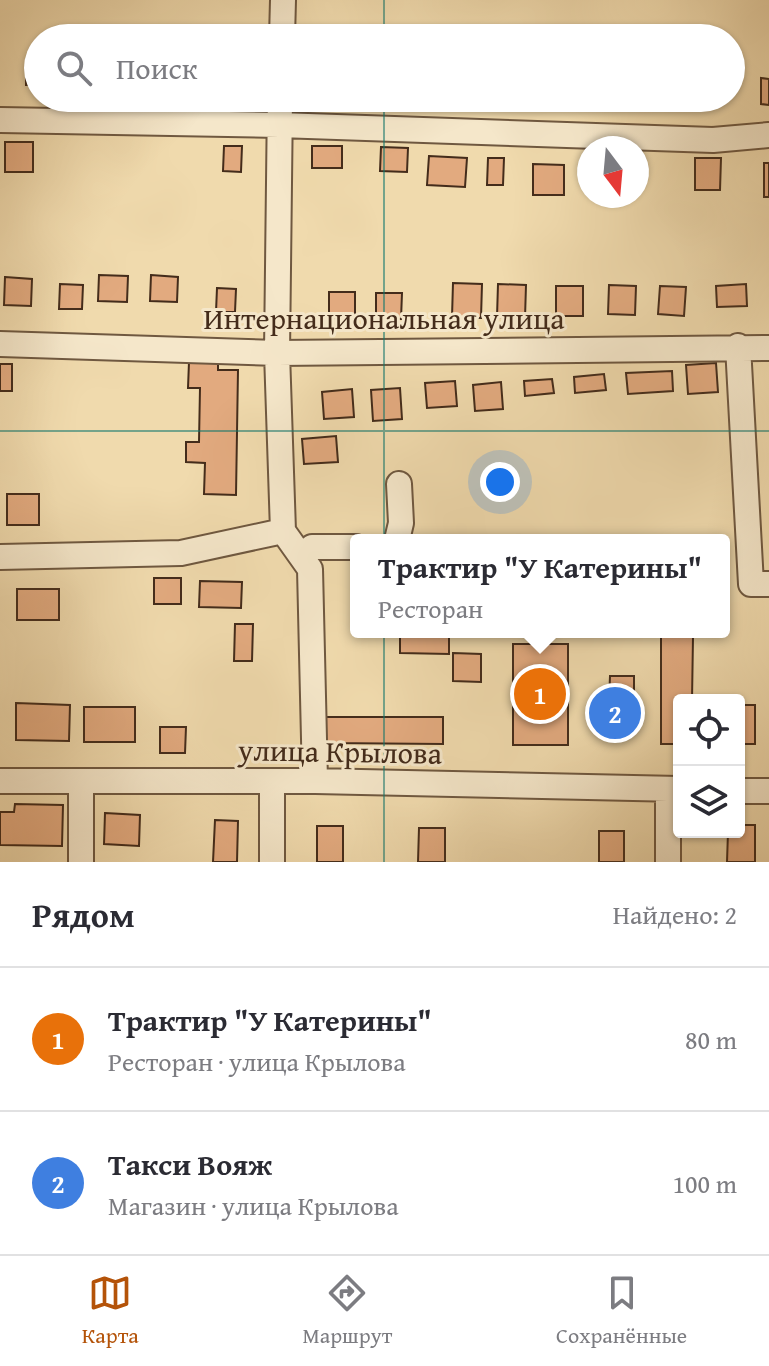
<!DOCTYPE html>
<html lang="ru">
<meta charset="utf-8">
<style>
:root{--surface:#fff;--page:#f2f2f3;--text:#2b2b33;--muted:#7c7c81;--line:#e1e1e2;--accent:#b45309}
body{margin:0;font-family:"Gentium Book Plus",serif;background:var(--page);color:var(--text)}
.controls{position:absolute;right:24px;bottom:24px;display:grid;overflow:hidden;border-radius:8px;box-shadow:0 2px 6px #0004}
.controls button{width:72px;height:72px;display:grid;place-items:center;padding:0;border:0;border-bottom:2px solid var(--line);background:var(--surface);color:var(--text);font:40px sans-serif}
.compass{position:absolute;left:577px;top:136px;width:72px;height:72px;border-radius:50%;background:var(--surface);box-shadow:0 2px 6px #0004;rotate:164deg}
.you{position:absolute;left:500px;top:482px;width:28px;height:28px;margin:-20px;border:6px solid #fff;border-radius:50%;background:#1a73e8;box-shadow:0 0 0 12px #1a73e833}
.badge{display:grid;place-items:center;width:52px;height:52px;border-radius:50%;background:var(--accent);color:#fff;font-size:26px;font-weight:700}
.pin{position:absolute;translate:-50% -50%;border:4px solid #fff;box-shadow:0 2px 8px #0006}
.popup{position:absolute;left:350px;top:534px;width:380px;height:104px;box-sizing:border-box;display:grid;place-content:center;border-radius:8px;background:var(--surface);filter:drop-shadow(0 2px 6px #0005);font-size:26px;white-space:nowrap;color:var(--muted)}
.popup b{font-size:30px;color:var(--text)}
.popup::after{content:'';position:absolute;left:50%;top:100%;margin-left:-16px;border:16px solid transparent;border-top-color:var(--surface)}
.list{margin:0;padding:0;list-style:none}
h2{display:flex;justify-content:space-between;align-items:center;height:104px;margin:0;padding:0 32px;font-size:34px}
h2 small{font-size:26px;font-weight:400;color:var(--muted)}
.list li{display:grid;grid-template-columns:52px 1fr auto;gap:24px;align-items:center;box-sizing:border-box;height:144px;padding:0 32px;border-top:2px solid var(--line)}
.list b{display:block;font-size:30px;white-space:nowrap}
.list p{margin:0;font-size:26px;white-space:nowrap;color:var(--muted)}
.list em{font-size:26px;font-style:normal;color:var(--muted)}
.icon{flex:none;width:44px;height:44px;fill:none;stroke:currentColor;stroke-width:2;stroke-linecap:round;stroke-linejoin:round}
.map{position:relative;flex:none;width:769px;height:862px;overflow:hidden}
.search{position:absolute;background:var(--surface);box-shadow:0 2px 6px #0004;left:24px;right:24px;top:24px;height:88px;display:flex;align-items:center;gap:20px;box-sizing:border-box;padding:0 28px;border-radius:44px;color:var(--muted);font-size:30px}
.sheet{height:392px;background:var(--surface)}
nav{display:flex;justify-content:space-around;align-items:center;box-sizing:border-box;height:112px;border-top:2px solid var(--line);background:var(--surface);font-size:22px;color:var(--muted)}
nav a{display:grid;justify-items:center;gap:4px}
nav .on{color:var(--accent)}
.map>svg:first-child{display:block}
.building{fill:#e2aa7f;stroke:#442c1b;stroke-width:2}
.lines{fill:none;stroke-linecap:round;stroke-linejoin:round}
.minor-casing{stroke:#6f5840;stroke-width:28}
.minor{stroke:#f5e7ca;stroke-width:24}
.grid{fill:none;stroke:#0f766e;stroke-width:2;stroke-opacity:0.55}
.labels{text-anchor:middle;dominant-baseline:central;stroke-width:6;stroke-linejoin:round;paint-order:stroke}
.street-label{font-size:30px;fill:#442c1b;stroke:#f5e7ca}
</style>
<div class="map">
<svg width="769" height="862" viewBox="0 0 769 862">
<rect width="100%" height="100%" fill="#f0daad"/>
<filter id="stains"><feTurbulence type="fractalNoise" baseFrequency=".0025" numOctaves="4"/><feColorMatrix values="0 0 0 0 .2 0 0 0 0 .09 0 0 0 0 .02 0 0 0 .5 -.17"/></filter>
<radialGradient id="worn" r=".72"><stop offset=".6" stop-color="#630" stop-opacity="0"/><stop offset="1" stop-color="#630" stop-opacity=".3"/></radialGradient>
<path class="building" d="M 26,62 L 38,63 L 38,85 L 26,85 Z
M 761,78 L 769,79 L 769,105 L 761,104 Z
M 447,98 L 472,98 L 472,102 L 447,100 Z
M 649,98 L 668,98 L 668,107 L 648,106 Z
M 5,142 L 33,142 L 33,172 L 5,172 Z
M 224,146 L 242,146 L 241,172 L 223,171 Z
M 312,146 L 342,146 L 342,168 L 312,168 Z
M 381,147 L 408,148 L 407,172 L 380,171 Z
M 429,156 L 467,158 L 465,187 L 427,185 Z
M 488,158 L 504,158 L 503,185 L 487,185 Z
M 695,158 L 721,158 L 720,190 L 695,190 Z
M 764,163 L 769,163 L 769,197 L 764,197 Z
M 533,164 L 564,165 L 564,195 L 533,195 Z
M 99,275 L 128,276 L 127,302 L 98,301 Z
M 151,275 L 178,277 L 177,302 L 150,301 Z
M 5,277 L 32,279 L 31,306 L 4,305 Z
M 453,283 L 482,284 L 481,318 L 452,317 Z
M 60,284 L 83,285 L 82,309 L 59,309 Z
M 498,284 L 526,285 L 525,318 L 497,317 Z
M 746,284 L 747,306 L 717,307 L 716,286 Z
M 609,285 L 636,286 L 635,315 L 608,314 Z
M 556,286 L 583,286 L 583,316 L 556,316 Z
M 660,286 L 686,287 L 684,316 L 658,314 Z
M 217,288 L 236,289 L 235,312 L 216,312 Z
M 329,292 L 355,292 L 355,319 L 329,318 Z
M 376,293 L 402,293 L 401,319 L 376,319 Z
M 189,362 L 218,362 L 218,370 L 238,370 L 236,495 L 204,494 L 205,463 L 186,462 L 186,442 L 199,442 L 200,388 L 188,388 Z
M 716,363 L 718,392 L 688,394 L 686,365 Z
M 0,364 L 12,364 L 12,391 L 0,391 Z
M 672,371 L 673,391 L 628,394 L 626,373 Z
M 604,374 L 606,390 L 575,393 L 574,377 Z
M 552,379 L 554,393 L 525,396 L 524,381 Z
M 455,381 L 457,406 L 427,408 L 425,383 Z
M 501,382 L 503,409 L 475,411 L 473,385 Z
M 400,388 L 402,419 L 373,421 L 371,390 Z
M 352,389 L 354,417 L 324,419 L 322,392 Z
M 336,436 L 338,462 L 304,464 L 302,439 Z
M 7,494 L 39,494 L 39,525 L 7,525 Z
M 154,578 L 181,578 L 181,604 L 154,604 Z
M 200,581 L 242,582 L 241,608 L 199,607 Z
M 17,589 L 59,589 L 59,620 L 17,620 Z
M 235,624 L 253,624 L 252,661 L 234,661 Z
M 400,632 L 449,632 L 449,654 L 400,653 Z
M 661,636 L 693,637 L 692,700 L 679,700 L 679,744 L 661,744 Z
M 513,644 L 568,644 L 568,745 L 513,745 Z
M 453,653 L 481,654 L 481,682 L 453,681 Z
M 610,676 L 634,676 L 634,703 L 609,702 Z
M 16,703 L 70,705 L 69,741 L 16,740 Z
M 739,705 L 755,705 L 755,744 L 739,744 Z
M 84,707 L 135,707 L 135,742 L 84,742 Z
M 326,717 L 443,717 L 443,744 L 326,743 Z
M 160,727 L 186,727 L 185,753 L 160,753 Z
M 15,804 L 63,805 L 62,846 L 0,845 L 0,812 L 14,812 Z
M 105,813 L 140,815 L 139,846 L 104,844 Z
M 215,820 L 238,821 L 237,862 L 213,862 Z
M 739,825 L 755,825 L 755,862 L 727,862 L 728,832 L 739,832 Z
M 317,826 L 343,826 L 343,862 L 317,862 Z
M 419,828 L 445,828 L 445,862 L 418,862 Z
M 599,831 L 624,831 L 624,862 L 599,862 Z"/>
<g class="lines">
<defs>
<path id="minor" d="M 282,38 L 283,0
M 280,98 L 277,353 L 283,531 L 310,569 L 315,781
M 0,120 L 279,125 L 713,140 L 769,135
M 0,344 L 277,353 L 769,348
M 738,346 L 751,584 L 769,584
M 397,540 L 401,523 L 399,484
M 0,557 L 181,553 L 283,531
M 302,557 L 312,547 L 356,547
M 0,781 L 315,781 L 679,789
M 81,781 L 81,862
M 668,789 L 668,862
M 739,791 L 769,791
M 272,862 L 272,781"/>
</defs>
<use href="#minor" class="minor-casing"/>
<use href="#minor" class="minor"/>
</g>
<path class="grid" d="M 384,0 L 384,38M 384,98 L 384,862M 0,431 L 769,431"/>
<g class="labels">
<g class="street-label">
<text x="384" y="318">Интернациональная улица</text>
<text transform="translate(340 751) rotate(1)">улица Крылова</text>
</g>
</g>
<rect width="100%" height="100%" filter="url(#stains)"/>
<rect width="100%" height="100%" fill="url(#worn)"/>
</svg>
<div class="controls">
<button><svg class="icon" aria-label="locate" viewBox="0 0 24 24"><circle cx="12" cy="12" r="6"/><path d="M12 2v4M12 18v4M2 12h4M18 12h4"/></svg></button>
<button><svg class="icon" aria-label="layers" viewBox="0 0 24 24"><path d="M12 4l9 5-9 5-9-5zM3 14l9 5 9-5"/></svg></button>
</div>
<svg class="compass" viewBox="-18 -18 36 36"><path d="M0-13l5 13h-10z" fill="#e53935"/><path d="M0 13l5-13h-10z" fill="#7c7c81"/></svg>
<div class="you"></div>
<div class="pin badge" style="left:540px;top:694px;background:#e8710a">1</div>
<div class="popup"><b>Трактир &quot;У Катерины&quot;</b>Ресторан</div>
<div class="pin badge" style="left:615px;top:713px;background:#3f7fe0">2</div>
<div class="search"><svg class="icon" aria-label="search" viewBox="0 0 24 24"><circle cx="10" cy="10" r="6"/><path d="M15 15l6 6"/></svg>Поиск</div>
</div>
<section class="sheet">
<h2>Рядом<small>Найдено: 2</small></h2>
<ul class="list">
<li><span class="badge" style="background:#e8710a">1</span><div><b>Трактир &quot;У Катерины&quot;</b><p>Ресторан · улица Крылова</p></div><em>80 m</em></li>
<li><span class="badge" style="background:#3f7fe0">2</span><div><b>Такси Вояж</b><p>Магазин · улица Крылова</p></div><em>100 m</em></li>
</ul>
</section>
<nav>
<a class="on"><svg class="icon" aria-label="map" viewBox="0 0 24 24"><path d="M3 6l6-2 6 2 6-2v14l-6 2-6-2-6 2zM9 4v14M15 6v14"/></svg>Карта</a>
<a><svg class="icon" aria-label="directions" viewBox="0 0 24 24"><path d="M12 3l9 9-9 9-9-9zM9 14v-3h6M13 9l2 2-2 2"/></svg>Маршрут</a>
<a><svg class="icon" aria-label="saved" viewBox="0 0 24 24"><path d="M7 4h10v16l-5-4-5 4z"/></svg>Сохранённые</a>
</nav>
